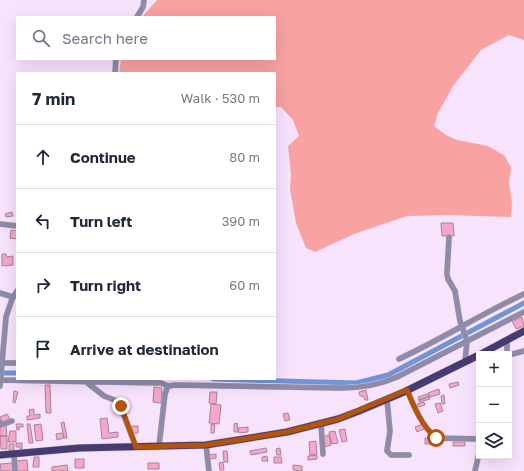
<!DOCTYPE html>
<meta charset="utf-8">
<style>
:root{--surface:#fff;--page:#f6f6f7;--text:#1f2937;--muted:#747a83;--line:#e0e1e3}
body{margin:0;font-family:"Golos Text",sans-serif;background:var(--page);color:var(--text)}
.controls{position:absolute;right:12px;bottom:12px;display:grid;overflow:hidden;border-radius:0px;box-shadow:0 4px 16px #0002}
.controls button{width:36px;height:36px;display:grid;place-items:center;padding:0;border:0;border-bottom:1px solid var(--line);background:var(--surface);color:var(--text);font:20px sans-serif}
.stop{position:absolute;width:12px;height:12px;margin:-9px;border:3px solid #b45309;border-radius:50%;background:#fff}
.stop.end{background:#b45309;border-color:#fff;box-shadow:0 1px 4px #0008}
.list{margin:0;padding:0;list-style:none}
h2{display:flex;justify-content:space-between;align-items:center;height:52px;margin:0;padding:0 16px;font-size:17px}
h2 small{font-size:13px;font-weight:400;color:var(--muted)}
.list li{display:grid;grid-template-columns:26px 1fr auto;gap:12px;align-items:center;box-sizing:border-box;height:64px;padding:0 16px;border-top:1px solid var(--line)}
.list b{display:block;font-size:15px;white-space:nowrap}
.list em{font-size:13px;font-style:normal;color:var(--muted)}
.icon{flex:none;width:22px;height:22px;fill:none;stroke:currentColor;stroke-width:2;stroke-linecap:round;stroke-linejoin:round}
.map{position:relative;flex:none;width:524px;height:471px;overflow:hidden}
.search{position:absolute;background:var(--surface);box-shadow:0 4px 16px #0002;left:16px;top:16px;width:260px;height:44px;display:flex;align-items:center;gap:10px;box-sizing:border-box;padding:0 14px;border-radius:0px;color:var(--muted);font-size:15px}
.panel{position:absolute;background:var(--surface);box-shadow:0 4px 16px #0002;left:16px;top:72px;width:260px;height:308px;border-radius:0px}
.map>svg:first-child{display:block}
.green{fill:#f8a2a2}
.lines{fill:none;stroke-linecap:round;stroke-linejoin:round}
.canal{stroke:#7094d4;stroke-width:5}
.building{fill:#f6a6cb;stroke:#a48693}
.minor-casing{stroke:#d4c1d7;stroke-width:6}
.major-casing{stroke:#d4c1d7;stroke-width:8}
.minor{stroke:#8f8bab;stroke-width:5.5}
.major{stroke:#473c72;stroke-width:7}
.route{stroke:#b45309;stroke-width:5}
</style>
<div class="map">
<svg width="524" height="471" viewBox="0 0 524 471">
<rect width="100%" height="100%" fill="#f8e3fc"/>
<path class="green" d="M 157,0 L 524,0 L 524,40 L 509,35 L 481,50 L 453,86 L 438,113 L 434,126 L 446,135 L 457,140 L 488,146 L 505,156 L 511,168 L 509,183 L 512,203 L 511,217 L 448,215 L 407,216 L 354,234 L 315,252 L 306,248 L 296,223 L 290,189 L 291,174 L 288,146 L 299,136 L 293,120 L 281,107 L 275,107 L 275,73 L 119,73 L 121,59 L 275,59 L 275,17 L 142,17 Z"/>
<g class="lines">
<path class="canal" d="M 0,373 L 17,373
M 213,379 L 356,383 L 388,375 L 524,303"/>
</g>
<path class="building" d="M 12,212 L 13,216 L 6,217 L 5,214 Z
M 441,223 L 453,223 L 454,236 L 442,236 Z
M 11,230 L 17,231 L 17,239 L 10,238 Z
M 2,254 L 6,254 L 7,257 L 13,256 L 13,265 L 2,266 Z
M 522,317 L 524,326 L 516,329 L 512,321 Z
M 458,382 L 459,385 L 450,388 L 449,384 Z
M 45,385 L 50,385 L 51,413 L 46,413 Z
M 154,387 L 162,388 L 161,403 L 153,402 Z
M 439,389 L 440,394 L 430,397 L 428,393 Z
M 366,390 L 368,400 L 365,400 L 363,396 L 360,396 L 359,392 Z
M 14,391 L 18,392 L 15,403 L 13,402 Z
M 210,392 L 217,392 L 216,404 L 209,403 Z
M 428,394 L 429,396 L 419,400 L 418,397 Z
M 444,395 L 445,404 L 442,404 L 441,396 Z
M 429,397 L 430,399 L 419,402 L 419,400 Z
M 424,402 L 425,405 L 418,407 L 417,404 Z
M 440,403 L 443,411 L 438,413 L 435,404 Z
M 211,404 L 221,405 L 219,424 L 209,423 Z
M 34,409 L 34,415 L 40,414 L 40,418 L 27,420 L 27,416 L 30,416 L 29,410 Z
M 288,413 L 290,420 L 285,421 L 283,414 Z
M 7,414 L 10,419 L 1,423 L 0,417 Z
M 107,418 L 109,433 L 118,432 L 118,437 L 102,439 L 100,419 Z
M 64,422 L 67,438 L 64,438 L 61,423 Z
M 237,423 L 238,432 L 234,432 L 234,424 Z
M 16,424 L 23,424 L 23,427 L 19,427 L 19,430 L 17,430 Z
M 27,424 L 30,424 L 33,443 L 29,443 Z
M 41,424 L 43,440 L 36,441 L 34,425 Z
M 211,424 L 215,425 L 214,433 L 211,433 Z
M 422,424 L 424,429 L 417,432 L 415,427 Z
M 6,425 L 7,436 L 0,436 L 0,426 Z
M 132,426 L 138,426 L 138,433 L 132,433 Z
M 248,427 L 248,432 L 239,433 L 238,428 Z
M 345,429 L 347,441 L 342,442 L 339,430 Z
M 10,431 L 16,431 L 16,442 L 8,442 Z
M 335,431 L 338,443 L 332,444 L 329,432 Z
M 62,433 L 64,438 L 57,440 L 56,434 Z
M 329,435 L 331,445 L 325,447 L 323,437 Z
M 0,436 L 7,436 L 7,449 L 1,449 Z
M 425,438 L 431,438 L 430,444 L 425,444 Z
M 316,441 L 317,454 L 310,455 L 309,442 Z
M 453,442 L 465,442 L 465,446 L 453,446 Z
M 16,443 L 22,443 L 22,449 L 20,449 L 20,447 L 16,447 Z
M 9,444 L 14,444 L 14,450 L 9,450 Z
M 266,448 L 267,452 L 251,455 L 250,451 Z
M 280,448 L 281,455 L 277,455 L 276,449 Z
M 223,451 L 227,451 L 228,462 L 224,462 Z
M 216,454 L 216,458 L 209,459 L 208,455 Z
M 317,455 L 317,459 L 308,460 L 308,456 Z
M 267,456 L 268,461 L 262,461 L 262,457 Z
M 34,457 L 39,457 L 39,467 L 33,467 Z
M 274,457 L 281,457 L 282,463 L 274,463 Z
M 75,459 L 84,459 L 84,468 L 75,468 Z
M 27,460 L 28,471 L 16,471 L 15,461 Z
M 223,462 L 224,470 L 220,470 L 219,463 Z
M 12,463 L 13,471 L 1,471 L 0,464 Z
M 148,463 L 159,463 L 159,469 L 148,469 Z
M 67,465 L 68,471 L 52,471 L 52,467 Z
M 293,465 L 302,466 L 302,471 L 293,470 Z"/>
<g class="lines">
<defs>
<path id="minor" d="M 137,17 L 143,7 L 144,0
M 115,73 L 116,59
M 0,224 L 17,226
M 449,237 L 447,274 L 448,279 L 455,291 L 460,321 L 467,341 L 465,362
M 0,293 L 13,297
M 507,354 L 507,341
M 509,355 L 524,351
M 399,359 C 442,339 481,314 524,294
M 0,363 L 17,363
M 0,380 L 161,383 L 168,386
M 85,381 L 104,396 L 117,401 L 119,403 L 136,447
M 0,386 L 6,317 L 12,299 L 17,291
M 407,390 C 414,407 422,426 436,438 L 479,439
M 387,400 L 390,431 L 387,451 L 391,455 L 409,455
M 0,422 L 1,425 L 12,421
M 321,424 L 323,454
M 206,445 L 209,471
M 159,446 L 165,394 L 168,386 L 176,385 L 341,388 C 361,388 379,385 397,377 L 524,312
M 14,453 L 15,471
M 475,471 L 479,453"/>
<path id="major" d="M 481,354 L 524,331
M 0,455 L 79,448 L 206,445 L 287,432 L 338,419 L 359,411 L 404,392 L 479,355"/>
</defs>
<use href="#minor" class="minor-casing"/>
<use href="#major" class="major-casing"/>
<use href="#minor" class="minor"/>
<use href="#major" class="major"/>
</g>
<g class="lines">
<path class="route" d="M 121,406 L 136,447 L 206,445 L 287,432 L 338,419 L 407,390 C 414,407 422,426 436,438"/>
</g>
</svg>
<div class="controls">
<button>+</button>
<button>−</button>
<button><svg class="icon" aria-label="layers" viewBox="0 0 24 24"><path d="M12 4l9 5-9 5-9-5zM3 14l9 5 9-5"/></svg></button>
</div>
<div class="stop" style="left:436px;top:438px"></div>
<div class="stop end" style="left:121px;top:406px"></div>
<div class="search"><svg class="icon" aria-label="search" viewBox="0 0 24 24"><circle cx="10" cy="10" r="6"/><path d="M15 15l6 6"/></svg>Search here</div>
<section class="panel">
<h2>7 min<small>Walk · 530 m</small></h2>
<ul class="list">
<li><svg class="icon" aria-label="ahead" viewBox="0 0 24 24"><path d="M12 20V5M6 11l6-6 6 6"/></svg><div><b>Continue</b></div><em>80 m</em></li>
<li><svg class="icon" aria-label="left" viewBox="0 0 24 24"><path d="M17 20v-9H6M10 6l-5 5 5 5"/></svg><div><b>Turn left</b></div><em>390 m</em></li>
<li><svg class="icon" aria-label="right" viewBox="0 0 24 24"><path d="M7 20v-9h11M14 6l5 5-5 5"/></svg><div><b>Turn right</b></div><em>60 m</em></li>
<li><svg class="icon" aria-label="arrive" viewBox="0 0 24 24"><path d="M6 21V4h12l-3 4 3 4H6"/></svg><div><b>Arrive at destination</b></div></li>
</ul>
</section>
</div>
